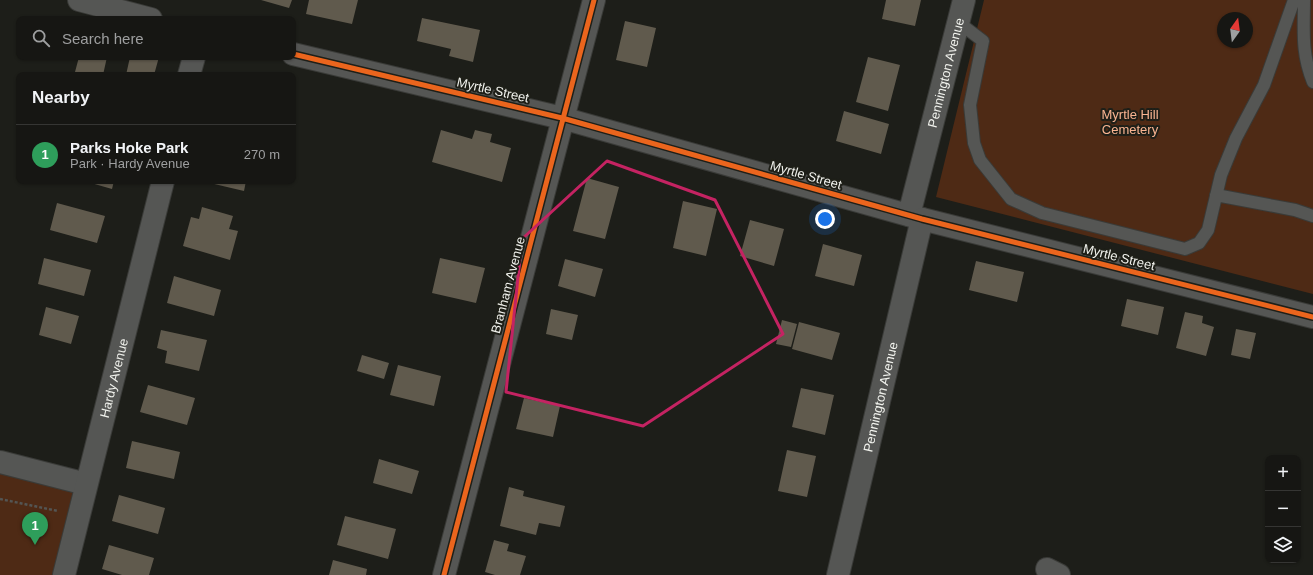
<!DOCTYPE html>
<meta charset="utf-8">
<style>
:root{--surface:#161613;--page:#1f1f1c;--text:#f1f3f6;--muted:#9e9fa0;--line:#353533;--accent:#a7a8a3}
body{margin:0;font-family:Arial,sans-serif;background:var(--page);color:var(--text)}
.controls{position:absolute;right:12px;bottom:12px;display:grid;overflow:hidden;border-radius:8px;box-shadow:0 1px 3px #0004}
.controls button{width:36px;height:36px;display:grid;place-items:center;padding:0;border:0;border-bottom:1px solid var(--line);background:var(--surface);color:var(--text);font:20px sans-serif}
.compass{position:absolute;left:1217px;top:12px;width:36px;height:36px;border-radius:50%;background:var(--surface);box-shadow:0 1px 3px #0004;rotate:14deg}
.you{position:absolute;left:825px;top:219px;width:14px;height:14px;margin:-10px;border:3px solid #fff;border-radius:50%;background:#1a73e8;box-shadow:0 0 0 6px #1a73e833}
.badge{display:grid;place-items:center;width:26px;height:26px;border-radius:50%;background:var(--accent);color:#fff;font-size:13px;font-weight:700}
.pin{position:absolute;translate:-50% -33px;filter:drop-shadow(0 1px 2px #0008)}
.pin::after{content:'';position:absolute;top:21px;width:14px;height:12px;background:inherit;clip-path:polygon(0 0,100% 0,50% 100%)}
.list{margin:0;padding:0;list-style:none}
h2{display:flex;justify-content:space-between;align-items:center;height:52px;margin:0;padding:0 16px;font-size:17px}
h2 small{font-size:13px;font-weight:400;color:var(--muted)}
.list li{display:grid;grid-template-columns:26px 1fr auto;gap:12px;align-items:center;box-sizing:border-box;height:60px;padding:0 16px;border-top:1px solid var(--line)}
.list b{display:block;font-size:15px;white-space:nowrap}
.list p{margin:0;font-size:13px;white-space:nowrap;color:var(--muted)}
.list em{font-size:13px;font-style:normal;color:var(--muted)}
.icon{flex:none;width:22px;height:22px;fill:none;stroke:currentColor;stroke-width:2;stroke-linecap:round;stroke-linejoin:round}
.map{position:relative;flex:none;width:1313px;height:575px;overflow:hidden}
.search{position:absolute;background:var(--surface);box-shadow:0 1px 3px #0004;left:16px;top:16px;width:280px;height:44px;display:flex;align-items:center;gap:10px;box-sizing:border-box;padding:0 14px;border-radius:8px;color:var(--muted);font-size:15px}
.panel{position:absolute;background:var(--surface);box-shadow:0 1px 3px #0004;left:16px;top:72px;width:280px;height:112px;border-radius:8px}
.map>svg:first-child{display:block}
.green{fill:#4e2a15;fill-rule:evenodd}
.building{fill:#605a4d}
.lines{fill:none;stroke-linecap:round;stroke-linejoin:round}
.lane-casing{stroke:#3a3b38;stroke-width:14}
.street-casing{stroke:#3a3b38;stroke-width:24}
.path{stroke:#545553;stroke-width:2.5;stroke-dasharray:3 2;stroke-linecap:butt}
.lane{stroke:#555654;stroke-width:12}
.street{stroke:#555654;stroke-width:22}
.cycleway-casing{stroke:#1e1f18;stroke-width:8}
.cycleway{stroke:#eb651d;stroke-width:5}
.marked{fill:none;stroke:#c42362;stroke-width:3;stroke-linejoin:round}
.labels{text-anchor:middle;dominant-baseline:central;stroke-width:4;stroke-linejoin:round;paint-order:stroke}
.street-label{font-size:13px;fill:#f1f2ed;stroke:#1e1f18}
.park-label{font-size:13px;fill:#f9b491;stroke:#1e1f18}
</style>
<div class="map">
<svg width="1313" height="575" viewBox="0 0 1313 575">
<rect width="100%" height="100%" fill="#1d1e19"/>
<path class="green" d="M 984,0 L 1313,0 L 1313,294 L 936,197 ZM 1223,18 L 1247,18 L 1247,42 L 1223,42 Z
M 0,462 L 86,484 L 64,575 L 0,575 Z"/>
<path class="building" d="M 261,0 L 292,0 L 289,8 Z
M 309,0 L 358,0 L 352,24 L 306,14 Z
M 886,0 L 921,0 L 915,26 L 882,19 Z
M 422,18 L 480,30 L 473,62 L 449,56 L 451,49 L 417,41 Z
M 625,21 L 656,28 L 647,67 L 616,60 Z
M 79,57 L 107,57 L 103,75 L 87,75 L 75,72 Z
M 130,57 L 159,57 L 154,75 L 126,75 Z
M 868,57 L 900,65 L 888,111 L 856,102 Z
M 844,111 L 889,124 L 881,154 L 836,141 Z
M 441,130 L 472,139 L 475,130 L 492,134 L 490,142 L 511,148 L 502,182 L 432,162 Z
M 587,178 L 619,187 L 605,239 L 573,231 Z
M 84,181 L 114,181 L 112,189 Z
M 210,181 L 246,181 L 244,191 L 210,183 Z
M 683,201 L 717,209 L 706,256 L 673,248 Z
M 57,203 L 105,216 L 97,243 L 50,230 Z
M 202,207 L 233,216 L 229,229 L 238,231 L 230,260 L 183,246 L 191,217 L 199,219 Z
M 750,220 L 784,229 L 774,266 L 740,256 Z
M 823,244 L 862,255 L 854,286 L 815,276 Z
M 44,258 L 91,270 L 84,296 L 38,284 Z
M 440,258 L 485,268 L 476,303 L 432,293 Z
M 565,259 L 603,269 L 595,297 L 558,286 Z
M 976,261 L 1024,272 L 1017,302 L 969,290 Z
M 174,276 L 221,290 L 214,316 L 167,303 Z
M 1127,299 L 1164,307 L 1158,335 L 1121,326 Z
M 46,307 L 79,316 L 71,344 L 39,335 Z
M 551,309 L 578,315 L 572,340 L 546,334 Z
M 1185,312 L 1203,316 L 1202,323 L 1214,327 L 1206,356 L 1176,348 Z
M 782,320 L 797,324 L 791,347 L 776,344 Z
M 799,322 L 840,333 L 832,360 L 792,349 Z
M 1236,329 L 1256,333 L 1250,359 L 1231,355 Z
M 161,330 L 207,340 L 199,371 L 165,363 L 167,351 L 157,348 Z
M 362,355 L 389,363 L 384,379 L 357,371 Z
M 398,365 L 441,376 L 434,406 L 390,395 Z
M 148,385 L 195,398 L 187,425 L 140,412 Z
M 801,388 L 834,395 L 825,435 L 792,427 Z
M 524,398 L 560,406 L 553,437 L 516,429 Z
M 132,441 L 180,452 L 174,479 L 126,468 Z
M 787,450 L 816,456 L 807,497 L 778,491 Z
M 379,459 L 419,471 L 412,494 L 373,483 Z
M 509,487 L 524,491 L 523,496 L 565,506 L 560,527 L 539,523 L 536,535 L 500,526 Z
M 119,495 L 165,508 L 158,534 L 112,521 Z
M 345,516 L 396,529 L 388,559 L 337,545 Z
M 494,540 L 509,544 L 507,551 L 526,556 L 520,575 L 495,575 L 485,572 Z
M 109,545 L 154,558 L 149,575 L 122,575 L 102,569 Z
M 333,560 L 367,569 L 366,575 L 329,575 Z"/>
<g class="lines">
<defs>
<path id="lane" d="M 1304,0 C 1304,31 1301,52 1313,82
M 958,22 L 983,41 L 970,105 L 974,143 L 980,160 L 1011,199 L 1042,213 L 1185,249 L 1199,243 L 1208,230 L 1221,175 L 1236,138 L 1264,85 L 1294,0
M 1216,195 L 1295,210 L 1313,216"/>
<g id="street">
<path d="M 79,0 L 151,19"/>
<path d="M 293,54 L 562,118 L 922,219 L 1313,317"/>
<path d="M 189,75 L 194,57"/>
<path id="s1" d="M 909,215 L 964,0"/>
<path d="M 0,462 L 86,484"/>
<path d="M 1047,569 L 1059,575"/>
<path id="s2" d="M 64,575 L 163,181"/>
<path d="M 444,575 L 594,0"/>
<path id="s3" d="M 838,575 L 922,219"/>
</g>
</defs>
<use href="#lane" class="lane-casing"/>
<use href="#street" class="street-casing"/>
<path class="path" d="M 0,499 L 58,511"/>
<use href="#lane" class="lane"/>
<use href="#street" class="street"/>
<defs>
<path id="cycleway" d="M 293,54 L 562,118 L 922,219 L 1313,317
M 444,575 L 594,0"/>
</defs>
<use href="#cycleway" class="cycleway-casing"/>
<use href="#cycleway" class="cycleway"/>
</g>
<path class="marked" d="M 607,161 L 715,200 L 783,334 L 643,426 L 506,392 L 522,239 Z"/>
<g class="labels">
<g class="street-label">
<text stroke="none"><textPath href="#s1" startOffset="147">Pennington Avenue</textPath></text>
<text transform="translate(493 90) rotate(13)">Myrtle Street</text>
<text transform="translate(806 175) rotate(16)">Myrtle Street</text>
<text transform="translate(1119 257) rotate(14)">Myrtle Street</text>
<text transform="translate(508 285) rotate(-75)">Branham Avenue</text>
<text stroke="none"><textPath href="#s2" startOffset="203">Hardy Avenue</textPath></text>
<text stroke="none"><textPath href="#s3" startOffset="183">Pennington Avenue</textPath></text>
</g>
<g class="park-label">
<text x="1130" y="114">Myrtle Hill<tspan x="1130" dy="15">Cemetery</tspan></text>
</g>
</g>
</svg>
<div class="controls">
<button>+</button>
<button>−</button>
<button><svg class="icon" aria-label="layers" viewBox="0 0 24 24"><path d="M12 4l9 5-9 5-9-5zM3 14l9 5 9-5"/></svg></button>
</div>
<svg class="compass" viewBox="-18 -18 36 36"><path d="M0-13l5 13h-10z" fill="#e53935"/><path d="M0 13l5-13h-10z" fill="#9e9fa0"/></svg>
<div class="you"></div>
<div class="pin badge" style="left:35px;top:545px;background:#2e9e5b">1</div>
<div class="search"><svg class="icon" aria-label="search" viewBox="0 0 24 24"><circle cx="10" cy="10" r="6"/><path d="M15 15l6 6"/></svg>Search here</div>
<section class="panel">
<h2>Nearby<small></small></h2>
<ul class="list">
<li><span class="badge" style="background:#2e9e5b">1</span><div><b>Parks Hoke Park</b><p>Park · Hardy Avenue</p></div><em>270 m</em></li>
</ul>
</section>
</div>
